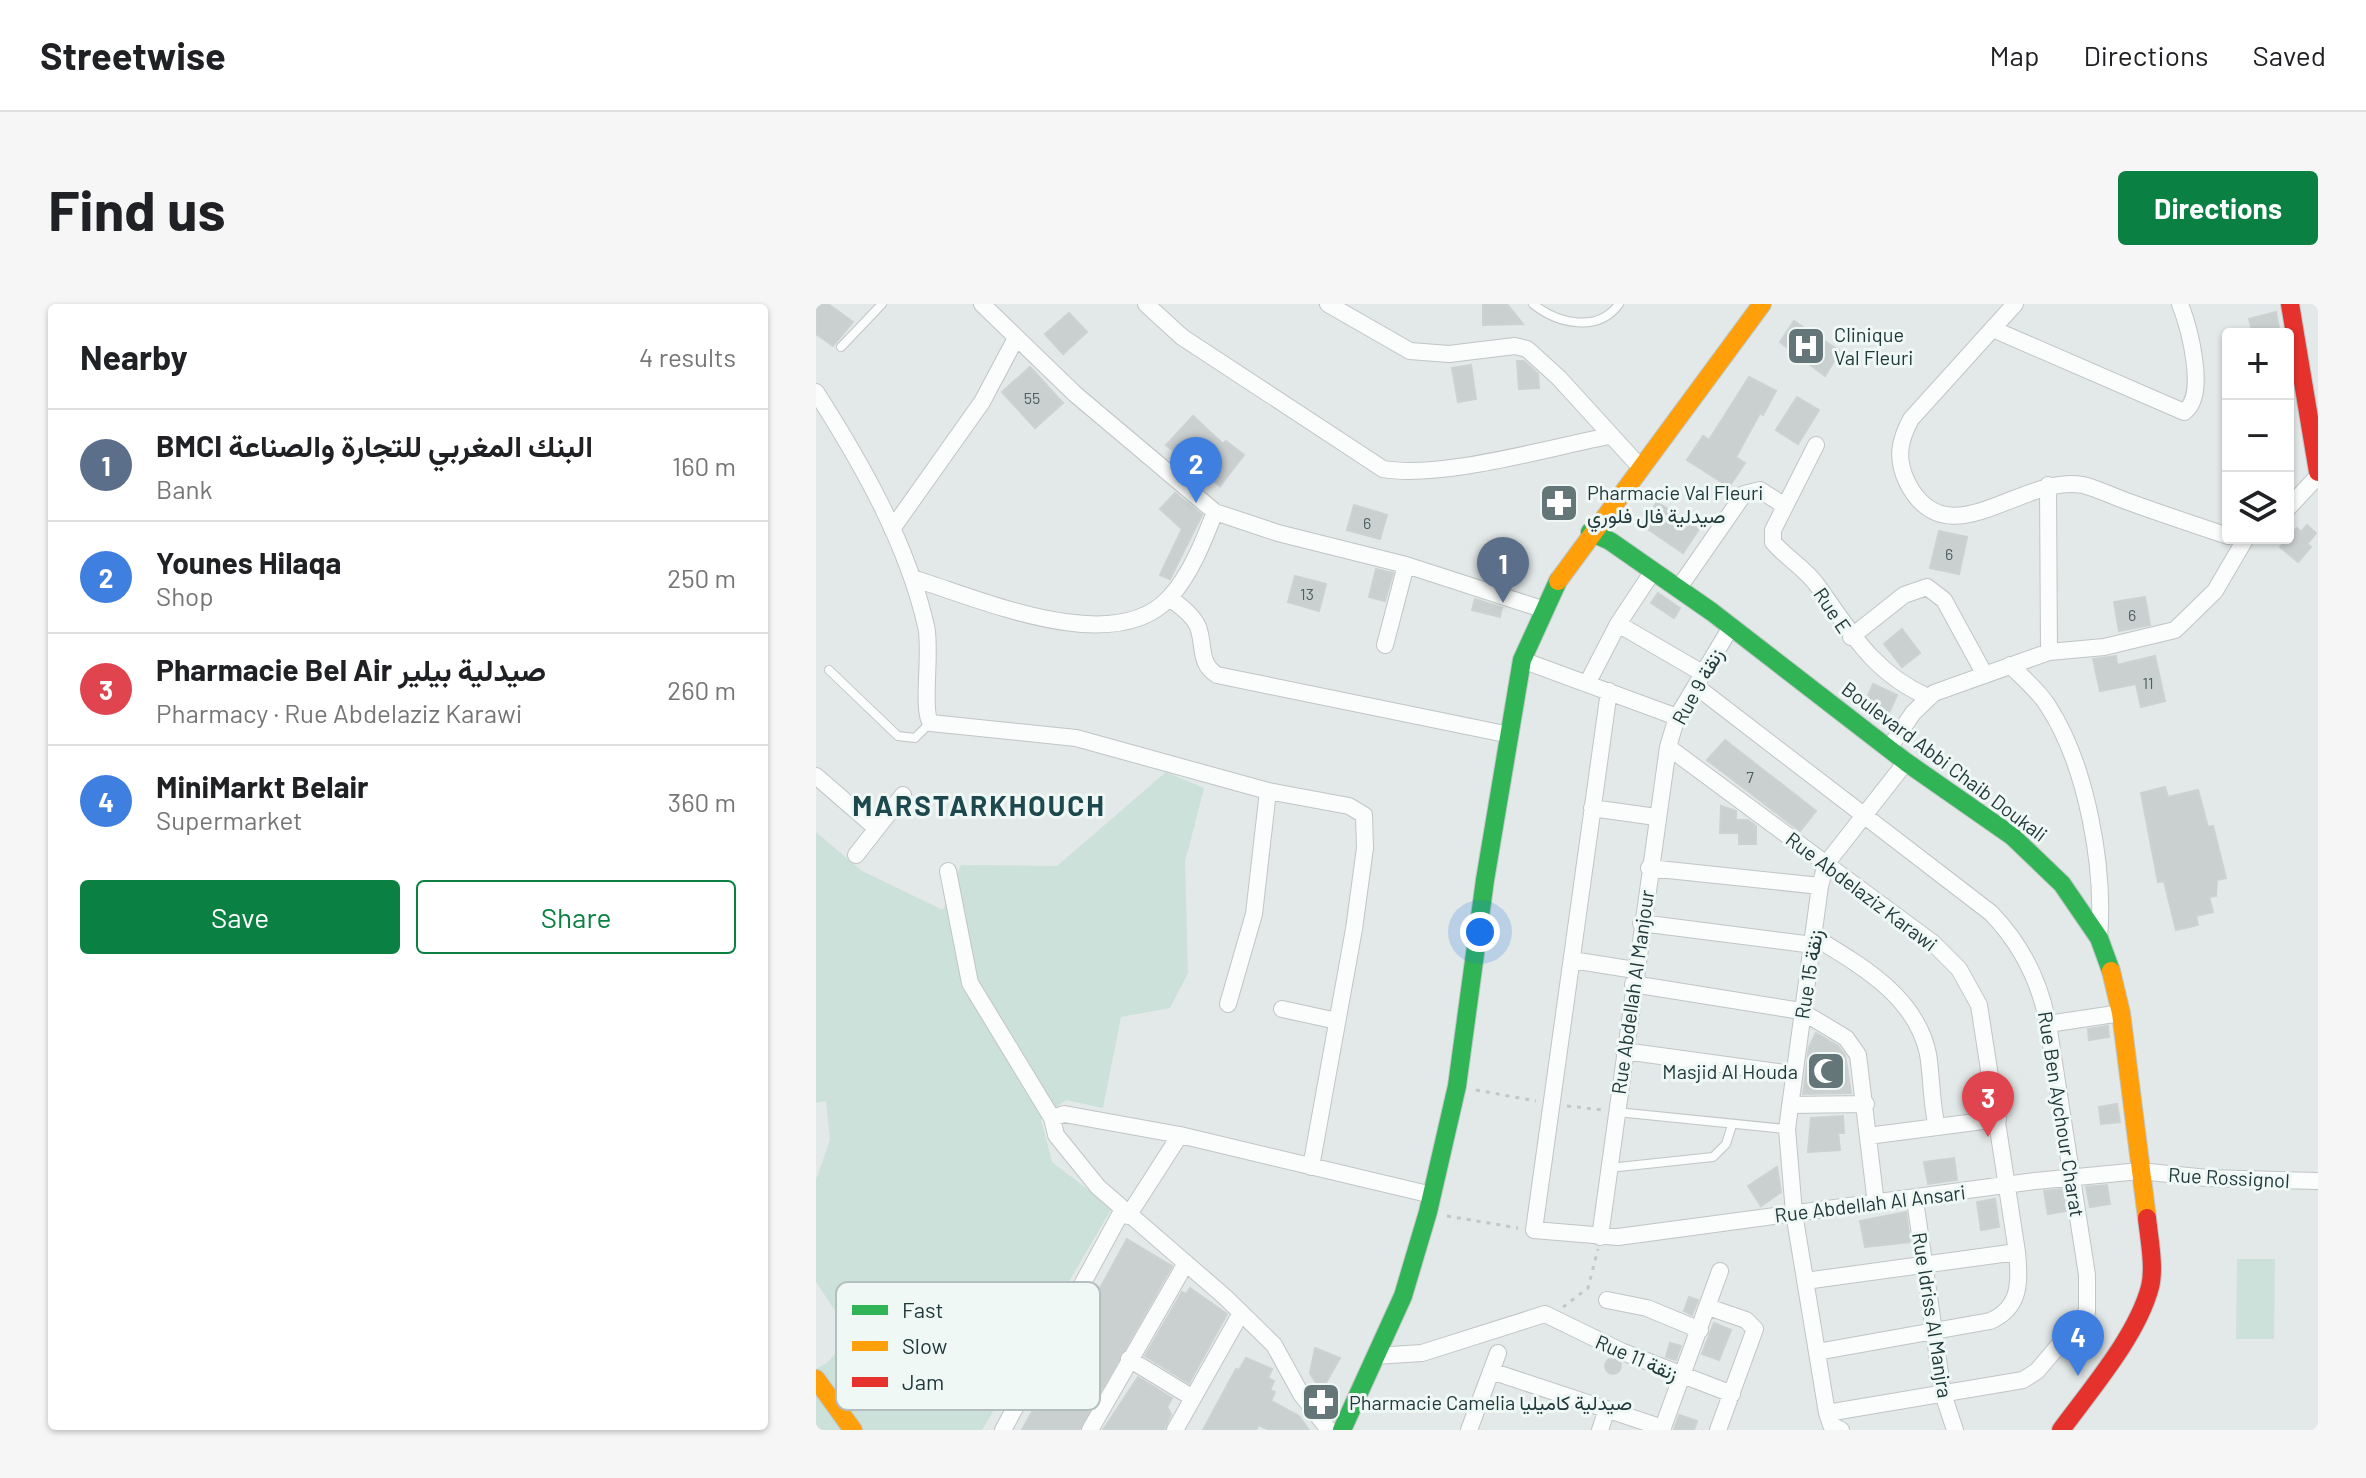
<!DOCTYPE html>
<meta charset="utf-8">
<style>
:root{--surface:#fff;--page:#f6f6f6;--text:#202124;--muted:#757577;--line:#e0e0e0;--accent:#0b8043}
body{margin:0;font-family:Barlow,Vazirmatn,sans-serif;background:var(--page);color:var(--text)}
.controls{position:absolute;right:24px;top:24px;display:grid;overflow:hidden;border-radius:8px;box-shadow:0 2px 6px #0004}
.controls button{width:72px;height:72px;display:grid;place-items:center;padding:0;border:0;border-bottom:2px solid var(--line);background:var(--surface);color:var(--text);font:40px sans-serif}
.you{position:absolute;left:664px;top:628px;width:28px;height:28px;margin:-20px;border:6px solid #fff;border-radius:50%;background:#1a73e8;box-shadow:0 0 0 12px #1a73e833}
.badge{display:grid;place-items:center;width:52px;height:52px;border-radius:50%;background:var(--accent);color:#fff;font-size:26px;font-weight:700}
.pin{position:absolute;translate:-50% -66px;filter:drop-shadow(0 2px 4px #0008)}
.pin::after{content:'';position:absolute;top:42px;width:28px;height:24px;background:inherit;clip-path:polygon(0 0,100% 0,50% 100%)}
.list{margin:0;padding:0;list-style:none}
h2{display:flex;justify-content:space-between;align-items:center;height:104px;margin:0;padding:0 32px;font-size:34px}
h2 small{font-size:26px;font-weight:400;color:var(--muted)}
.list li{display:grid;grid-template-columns:52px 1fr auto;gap:24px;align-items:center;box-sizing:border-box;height:112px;padding:0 32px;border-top:2px solid var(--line)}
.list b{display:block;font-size:30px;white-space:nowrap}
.list p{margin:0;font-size:26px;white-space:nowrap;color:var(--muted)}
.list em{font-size:26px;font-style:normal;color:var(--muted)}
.actions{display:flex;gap:16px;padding:24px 32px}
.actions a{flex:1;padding:18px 0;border:2px solid var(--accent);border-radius:8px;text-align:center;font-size:28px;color:var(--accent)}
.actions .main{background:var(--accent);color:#fff}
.icon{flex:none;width:44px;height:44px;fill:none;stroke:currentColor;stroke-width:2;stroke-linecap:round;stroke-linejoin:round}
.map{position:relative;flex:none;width:1502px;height:1126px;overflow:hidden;border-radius:8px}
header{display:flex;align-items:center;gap:48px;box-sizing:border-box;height:112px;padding:0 40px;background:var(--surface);border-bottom:2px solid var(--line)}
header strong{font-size:38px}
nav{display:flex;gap:44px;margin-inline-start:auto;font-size:28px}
.intro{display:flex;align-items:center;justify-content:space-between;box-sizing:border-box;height:192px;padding:0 48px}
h1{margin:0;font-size:56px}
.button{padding:20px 36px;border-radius:8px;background:var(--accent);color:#fff;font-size:28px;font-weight:700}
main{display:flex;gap:48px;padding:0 48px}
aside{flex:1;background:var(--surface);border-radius:8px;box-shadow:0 2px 6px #0004}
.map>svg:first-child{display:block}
.green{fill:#cce1da}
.building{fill:#cacfcf;stroke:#ccd1d1;stroke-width:2}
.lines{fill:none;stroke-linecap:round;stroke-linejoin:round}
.lane-casing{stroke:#c0c5c5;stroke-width:10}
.street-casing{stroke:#c0c5c5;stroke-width:18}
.fast-casing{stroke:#bec6c6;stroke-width:20}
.slow-casing{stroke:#bec6c6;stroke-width:20}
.jam-casing{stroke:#bec6c6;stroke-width:20}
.path{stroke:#c0c8c8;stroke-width:3;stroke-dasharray:4 6;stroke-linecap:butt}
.lane{stroke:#fbfcfc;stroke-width:8}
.street{stroke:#fbfcfc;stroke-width:16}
.fast{stroke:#30b455;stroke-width:18}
.slow{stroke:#ff9f0a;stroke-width:18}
.jam{stroke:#e5322d;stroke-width:18}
.labels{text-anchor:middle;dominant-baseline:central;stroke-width:6;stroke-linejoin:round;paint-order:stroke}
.number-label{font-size:16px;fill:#4c5f61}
.poi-label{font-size:20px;fill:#21393b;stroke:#f0f8f6;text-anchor:start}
.street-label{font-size:20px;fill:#21393b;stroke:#f0f8f6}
.district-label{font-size:28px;font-weight:bold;letter-spacing:2px;fill:#1d484d;stroke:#f0f8f6}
.key{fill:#f0f8f6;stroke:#b2bfbe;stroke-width:2}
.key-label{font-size:22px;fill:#21393b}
</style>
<header>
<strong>Streetwise</strong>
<nav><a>Map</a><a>Directions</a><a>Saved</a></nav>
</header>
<div class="intro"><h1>Find us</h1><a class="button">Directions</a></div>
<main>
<aside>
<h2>Nearby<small>4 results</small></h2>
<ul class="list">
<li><span class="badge" style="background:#5c6f8a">1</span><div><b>BMCI البنك المغربي للتجارة والصناعة</b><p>Bank</p></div><em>160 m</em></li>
<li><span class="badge" style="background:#3f7fe0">2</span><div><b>Younes Hilaqa</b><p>Shop</p></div><em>250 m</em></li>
<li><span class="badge" style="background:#e0444e">3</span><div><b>Pharmacie Bel Air صيدلية بيلير</b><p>Pharmacy · Rue Abdelaziz Karawi</p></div><em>260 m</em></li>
<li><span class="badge" style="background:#3f7fe0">4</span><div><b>MiniMarkt Belair</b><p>Supermarket</p></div><em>360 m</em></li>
</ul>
<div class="actions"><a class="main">Save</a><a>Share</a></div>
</aside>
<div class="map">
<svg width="1502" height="1126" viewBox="0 0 1502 1126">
<rect width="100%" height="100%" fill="#e3e8e8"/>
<path class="green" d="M 350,468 L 388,484 L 369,558 L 372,669 L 354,704 L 305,713 L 287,804 L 250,796 L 225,815 L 236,858 L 296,904 L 166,1126 L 0,1126 L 0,1065 L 11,1059 L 35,1031 L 0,978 L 0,876 L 14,836 L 10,797 L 0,799 L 0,528 L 46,567 L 127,606 L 145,561 L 241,562 Z
M 1421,955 L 1459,955 L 1458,1035 L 1420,1035 Z"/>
<path class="building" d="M 0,0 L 12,0 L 37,18 L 17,42 L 0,30 Z
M 667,0 L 691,0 L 707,20 L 667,21 Z
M 1460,8 L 1464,30 L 1437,30 L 1433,15 Z
M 253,9 L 271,28 L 247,50 L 229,30 Z
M 978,17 L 1024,47 L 1009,72 L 964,38 Z
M 701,57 L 708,57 L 722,70 L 723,84 L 703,85 Z
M 655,61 L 660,95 L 642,98 L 636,64 Z
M 214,63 L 247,99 L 219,124 L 186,88 Z
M 933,73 L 960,87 L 947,111 L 944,109 L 920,153 L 929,159 L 913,183 L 871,156 L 887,132 L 893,136 Z
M 981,93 L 1003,106 L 982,140 L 960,126 Z
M 377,112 L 407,140 L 410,137 L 428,151 L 404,182 L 350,141 Z
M 359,189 L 386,211 L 354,275 L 344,271 L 366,225 L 344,205 Z
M 841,198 L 883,225 L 867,249 L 826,221 Z
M 538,201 L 571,211 L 564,235 L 531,226 Z
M 1491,221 L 1500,229 L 1491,240 L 1495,243 L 1482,258 L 1464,243 L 1481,224 L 1485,228 Z
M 1123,227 L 1151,233 L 1143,270 L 1114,264 Z
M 560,265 L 577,269 L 569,297 L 553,293 Z
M 479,272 L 510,280 L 503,307 L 472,298 Z
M 842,289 L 864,304 L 858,314 L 835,299 Z
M 1329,293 L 1334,321 L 1303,327 L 1298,298 Z
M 659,295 L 686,304 L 684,313 L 656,306 Z
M 1086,325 L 1104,349 L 1086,363 L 1068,340 Z
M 1300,352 L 1301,361 L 1339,352 L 1349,397 L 1325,403 L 1320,380 L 1284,387 L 1277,355 Z
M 1057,380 L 1081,391 L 1073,409 L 1049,399 Z
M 909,436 L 1000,507 L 984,527 L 891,456 Z
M 1349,483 L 1352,493 L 1382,486 L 1392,523 L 1397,522 L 1410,574 L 1401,576 L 1400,592 L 1393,593 L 1397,608 L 1380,612 L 1382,621 L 1360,626 L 1348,577 L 1342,578 L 1325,489 Z
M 905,502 L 920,507 L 920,516 L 932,516 L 940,522 L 940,540 L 923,540 L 923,529 L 904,529 Z
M 1292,722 L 1293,733 L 1273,736 L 1272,725 Z
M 1000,729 L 1022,742 L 1029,751 L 1035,789 L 987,790 L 993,743 Z
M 1301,800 L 1304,818 L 1285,820 L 1283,803 Z
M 1027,812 L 1028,829 L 1022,829 L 1024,846 L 992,848 L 995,814 Z
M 1138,854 L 1141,876 L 1112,880 L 1108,858 Z
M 961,863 L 965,888 L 945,902 L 932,882 Z
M 1291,881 L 1294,900 L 1274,903 L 1270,883 Z
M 1246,885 L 1250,907 L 1232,910 L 1228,887 Z
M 1179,895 L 1183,923 L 1165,926 L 1161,898 Z
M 1090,908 L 1094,938 L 1049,943 L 1044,917 Z
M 311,935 L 356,962 L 263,1126 L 206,1126 Z
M 374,984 L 411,1010 L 373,1079 L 329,1052 L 366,988 L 370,990 Z
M 873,993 L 882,996 L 876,1011 L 868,1007 Z
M 898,1019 L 915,1026 L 903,1056 L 886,1050 Z
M 854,1039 L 865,1042 L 860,1056 L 850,1053 Z
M 499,1044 L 524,1054 L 508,1082 L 500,1079 L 494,1069 Z
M 430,1054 L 456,1065 L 452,1074 L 458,1077 L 454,1086 L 459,1088 L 455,1097 L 483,1112 L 493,1126 L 453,1126 L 443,1121 L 440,1126 L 387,1126 L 420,1065 L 423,1066 Z
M789 1062a8 8 0 1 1 16 0a8 8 0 1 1-16 0Z
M 322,1073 L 356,1094 L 351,1103 L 355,1110 L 348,1126 L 287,1126 Z
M 863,1111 L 881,1117 L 878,1126 L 858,1126 Z"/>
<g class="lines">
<defs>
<path id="lane" d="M 717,0 C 742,20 782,29 803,0
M 25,43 L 66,0
M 13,366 L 82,432 L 99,434 L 114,419
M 801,808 L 970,825
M 793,864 L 897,853 L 910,840 L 916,821"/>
<path id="street" d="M 166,0 L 259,90 L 399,208 L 462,229 L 590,261 L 726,305
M 330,0 L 366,33 L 567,165 C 626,175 732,144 793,132
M 512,0 L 594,47 L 633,50 L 699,42 L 711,45 L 743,74 L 825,164
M 1199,0 L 1095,115 C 1083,137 1080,155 1091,178 C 1131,258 1207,169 1267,181 C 1283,185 1298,193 1313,198 C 1346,210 1379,221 1412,232
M 1179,26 L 1368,108 C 1392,92 1373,23 1364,0
M 0,88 C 46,160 91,239 110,322 C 116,345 105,408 115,419 L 260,434 L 452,487 L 533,502 L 548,511 L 549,544 L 538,625 L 495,863
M 1000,141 L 957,226 L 957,238 C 970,254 989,264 1001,281 C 1034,327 1057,369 1112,393
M 1232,181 L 1233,348
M 1472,204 L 1502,172
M 76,225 L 166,98 L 200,34
M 96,274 C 162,294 297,355 353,294 C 374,272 388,236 399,208
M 862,285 L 928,190 L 944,186 L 969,202
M 354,294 C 364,302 377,311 382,323 C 389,341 382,359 401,371 L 694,431
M 802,320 L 888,370
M 1035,333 L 1088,291 L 1111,283 L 1128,296 L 1169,371
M 569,341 L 590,261
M 706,356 L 861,413
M 1194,361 C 1207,374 1222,386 1232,402 C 1271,462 1289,564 1283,634
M 772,378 L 802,320 L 837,267
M 881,383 L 1175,609 C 1205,640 1224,678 1232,720 L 1271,971 L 1271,1008 L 1221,1067 L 1207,1076 L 1011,1109
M 793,387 L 718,926 L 802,933 L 1219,877 L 1324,867 L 1391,874 L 1502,877
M 852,443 L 1117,639 L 1143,665 L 1163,701 L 1201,948 C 1204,977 1205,1004 1174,1017 L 1001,1048
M 1073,444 L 1097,409 L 1118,389 L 1233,348 L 1288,343 L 1359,326 L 1399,287 L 1430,234
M 0,472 L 60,524
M 776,504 L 840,513
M 40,551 L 87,491
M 833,564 L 1004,582
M 132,567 L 154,679 L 236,814
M 825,619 L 997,641
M 998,633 C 1044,661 1100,692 1112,750 C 1116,774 1115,800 1121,823 L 1182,815
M 756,656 L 819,666
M 817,680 L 985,707 L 1030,734 L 1042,751 L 1060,900
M 412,700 L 438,610 L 452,487
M 466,705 L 521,717
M 1232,720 L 1305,709
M 808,747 L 977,770
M 974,801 L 1050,800
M 1052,832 L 1121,823
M 1099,896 L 1127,1090 L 1139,1126
M 312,912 L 364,831
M 784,933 L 852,443 L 861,413 L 915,323
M 989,977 L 1201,948
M 791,996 L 831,1004 L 884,1026
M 892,1003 L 930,1016 L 939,1025 L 902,1126
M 559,1052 L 606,1049 L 729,1010 L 807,1048 L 916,1090
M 313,1055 L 377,1094
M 675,1067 L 847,1124
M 187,1126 L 306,907
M 274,1126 L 370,959
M 359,1126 L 425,1009
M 513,1126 L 485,1090 L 458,1041 L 409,993 L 282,883 L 240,831 L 236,814 L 248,810 L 364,831 L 616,891
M 653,1126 L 682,1049
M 784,1126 L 791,1105
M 846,1126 L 904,967
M 1025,1126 L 1015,1121 L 1011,1109 L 978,909 L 971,825 L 1004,582 L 1010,560 L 1090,458"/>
<path id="fast" d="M 774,228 L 794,237 L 896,308 L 1090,458 L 1196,532 L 1246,580 L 1283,634 L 1295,667
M 526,1126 L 587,992 L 612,908 L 641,782 L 669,576 L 706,356 L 742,277"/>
<path id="slow" d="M 742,277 L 946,0
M 1295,667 L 1305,709 L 1331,914
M 0,1075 L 37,1126"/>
<path id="jam" d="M 1474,0 L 1502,168
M 1245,1126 C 1275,1085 1321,1032 1334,983 C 1339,964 1333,934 1331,914"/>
</defs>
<use href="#lane" class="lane-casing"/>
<use href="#street" class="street-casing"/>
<use href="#fast" class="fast-casing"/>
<use href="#slow" class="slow-casing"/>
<use href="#jam" class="jam-casing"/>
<path class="path" d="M 660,786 L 720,797
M 751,802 L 787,806
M 631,912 L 702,924
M 747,1003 L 772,984 L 782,945"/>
<use href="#lane" class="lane"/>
<use href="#street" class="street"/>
<use href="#fast" class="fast"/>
<use href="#slow" class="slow"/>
<use href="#jam" class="jam"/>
</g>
<defs>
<symbol id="hospital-square" viewBox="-11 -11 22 22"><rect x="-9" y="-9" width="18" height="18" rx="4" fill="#657678" stroke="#f0f8f6"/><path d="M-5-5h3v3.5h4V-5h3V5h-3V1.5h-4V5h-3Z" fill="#fff"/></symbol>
<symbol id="pharmacy-square" viewBox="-11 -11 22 22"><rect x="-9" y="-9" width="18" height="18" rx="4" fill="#657678" stroke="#f0f8f6"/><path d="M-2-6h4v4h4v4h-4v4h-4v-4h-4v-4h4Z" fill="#fff"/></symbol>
<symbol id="mosque-square" viewBox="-11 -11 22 22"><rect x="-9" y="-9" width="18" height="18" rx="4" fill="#657678" stroke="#f0f8f6"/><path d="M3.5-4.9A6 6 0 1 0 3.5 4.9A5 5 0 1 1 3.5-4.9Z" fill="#fff"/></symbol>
</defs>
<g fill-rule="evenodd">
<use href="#hospital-square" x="968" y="20" width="44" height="44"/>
<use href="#pharmacy-square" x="721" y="177" width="44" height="44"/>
<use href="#mosque-square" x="988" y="745" width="44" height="44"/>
<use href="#pharmacy-square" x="483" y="1076" width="44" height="44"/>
</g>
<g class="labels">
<g class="number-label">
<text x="216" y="93">55</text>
<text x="551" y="218">6</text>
<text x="1133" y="249">6</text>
<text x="491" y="289">13</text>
<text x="1316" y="310">6</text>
<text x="1332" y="378">11</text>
<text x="934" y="472">7</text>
</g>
<g class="poi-label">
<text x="1018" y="30">Clinique<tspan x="1018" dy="23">Val Fleuri</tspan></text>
<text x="771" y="188">Pharmacie Val Fleuri<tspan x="771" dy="23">صيدلية فال فلوري</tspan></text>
<text x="982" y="767" text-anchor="end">Masjid Al Houda</text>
<text x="533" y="1098">Pharmacie Camelia صيدلية كاميليا</text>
</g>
<g class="street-label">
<text transform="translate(1017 306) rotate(56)">Rue E</text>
<text transform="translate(881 382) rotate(-61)">Rue 9 زنقة</text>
<text transform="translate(1129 457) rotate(37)">Boulevard Abbi Chaib Doukali</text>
<text transform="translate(1046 587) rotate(37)">Rue Abdelaziz Karawi</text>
<text transform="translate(992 670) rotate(-81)">Rue 15 زنقة</text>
<text transform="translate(816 688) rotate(-82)">Rue Abdellah Al Manjour</text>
<text transform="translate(1246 810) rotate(81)">Rue Ben Aychour Charat</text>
<text transform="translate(1413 873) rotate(3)">Rue Rossignol</text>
<text transform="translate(1054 899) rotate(-7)">Rue Abdellah Al Ansari</text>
<text transform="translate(1117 1011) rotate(81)">Rue Idriss Al Manjra</text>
<text transform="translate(821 1053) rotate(23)">Rue 11 زنقة</text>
</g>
<g class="district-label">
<text x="163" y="501">MARSTARKHOUCH</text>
</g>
</g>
<rect x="20" y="978" width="264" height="128" rx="12" class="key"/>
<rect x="36" y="1001" width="36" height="10" fill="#30b455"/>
<rect x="36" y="1037" width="36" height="10" fill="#ff9f0a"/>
<rect x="36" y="1073" width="36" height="10" fill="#e5322d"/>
<g class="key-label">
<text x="86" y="1014">Fast</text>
<text x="86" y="1050">Slow</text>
<text x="86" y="1086">Jam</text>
</g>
</svg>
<div class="controls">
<button>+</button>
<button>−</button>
<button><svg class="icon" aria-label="layers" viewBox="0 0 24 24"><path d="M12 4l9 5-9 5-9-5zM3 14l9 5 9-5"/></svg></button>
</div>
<div class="you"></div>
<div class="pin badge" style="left:687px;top:299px;background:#5c6f8a">1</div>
<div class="pin badge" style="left:380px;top:199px;background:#3f7fe0">2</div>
<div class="pin badge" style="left:1172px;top:833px;background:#e0444e">3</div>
<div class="pin badge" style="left:1262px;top:1072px;background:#3f7fe0">4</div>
</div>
</main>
